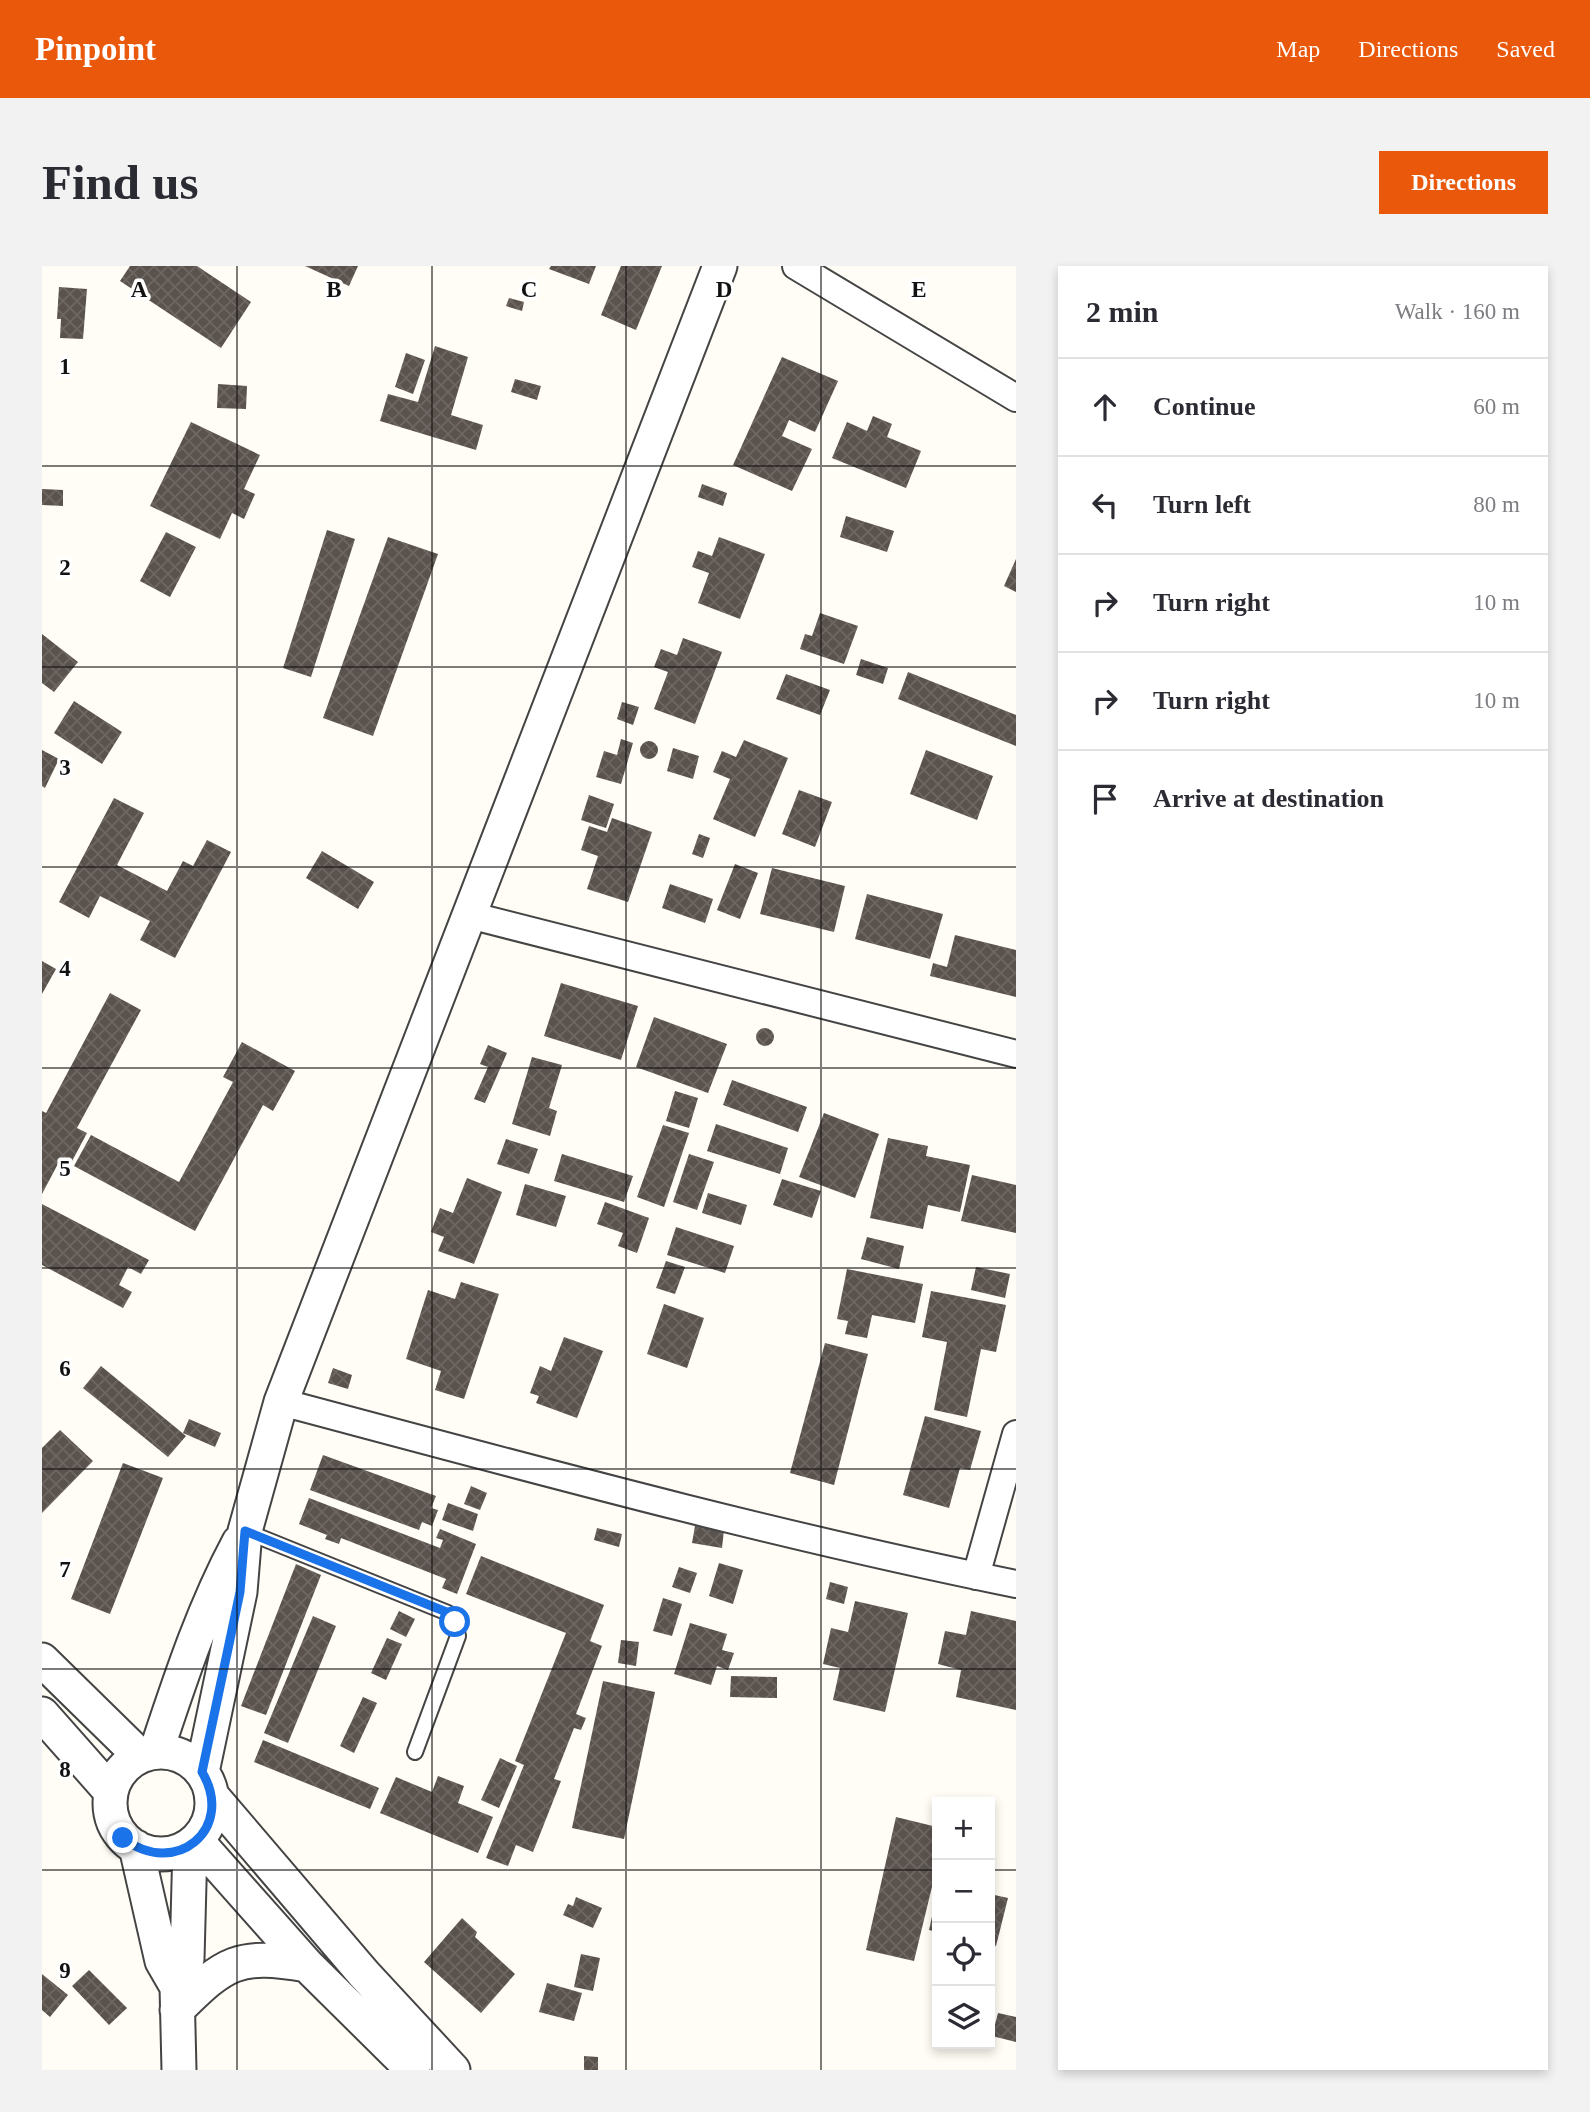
<!DOCTYPE html>
<meta charset="utf-8">
<style>
:root{--surface:#fff;--page:#f2f2f3;--text:#2b2b33;--muted:#7c7c81;--line:#e1e1e2;--accent:#ea580c}
body{margin:0;font-family:Georgia,serif;background:var(--page);color:var(--text)}
.controls{position:absolute;right:21px;bottom:21px;display:grid;overflow:hidden;border-radius:0px;box-shadow:0 4px 10px #0003}
.controls button{width:63px;height:63px;display:grid;place-items:center;padding:0;border:0;border-bottom:2px solid var(--line);background:var(--surface);color:var(--text);font:35px sans-serif}
.stop{position:absolute;width:21px;height:21px;margin:-16px;border:5px solid #1a73e8;border-radius:50%;background:#fff}
.stop.end{background:#1a73e8;border-color:#fff;box-shadow:0 2px 7px #0008}
.list{margin:0;padding:0;list-style:none}
h2{display:flex;justify-content:space-between;align-items:center;height:91px;margin:0;padding:0 28px;font-size:30px}
h2 small{font-size:23px;font-weight:400;color:var(--muted)}
.list li{display:grid;grid-template-columns:46px 1fr auto;gap:21px;align-items:center;box-sizing:border-box;height:98px;padding:0 28px;border-top:2px solid var(--line)}
.list b{display:block;font-size:26px;white-space:nowrap}
.list em{font-size:23px;font-style:normal;color:var(--muted)}
.icon{flex:none;width:38px;height:38px;fill:none;stroke:currentColor;stroke-width:2;stroke-linecap:round;stroke-linejoin:round}
.map{position:relative;flex:none;width:974px;height:1804px;overflow:hidden;border-radius:0px}
header{display:flex;align-items:center;gap:42px;box-sizing:border-box;height:98px;padding:0 35px;background:var(--accent);color:#fff}
header strong{font-size:33px}
nav{display:flex;gap:38px;margin-inline-start:auto;font-size:24px}
.intro{display:flex;align-items:center;justify-content:space-between;box-sizing:border-box;height:168px;padding:0 42px}
h1{margin:0;font-size:49px}
.button{padding:18px 32px;border-radius:0px;background:var(--accent);color:#fff;font-size:24px;font-weight:700}
main{display:flex;gap:42px;padding:0 42px}
aside{flex:1;background:var(--surface);border-radius:0px;box-shadow:0 4px 10px #0003}
.map>svg:first-child{display:block}
.building{fill:url(#building-cross-hatch)}
.lines{fill:none;stroke-linecap:round;stroke-linejoin:round}
.service-casing{stroke:#444;stroke-width:18}
.minor-casing{stroke:#444;stroke-width:30}
.tertiary-casing{stroke:#444;stroke-width:37}
.service{stroke:#fff;stroke-width:14}
.minor{stroke:#fff;stroke-width:26}
.tertiary{stroke:#fff;stroke-width:33}
.route{stroke:#1a73e8;stroke-width:9}
.grid{fill:none;stroke:#111;stroke-width:2;stroke-opacity:0.55}
.grid-label{font-size:23px;text-anchor:middle;font-weight:bold;fill:#111;stroke:#fff;stroke-width:7;stroke-linejoin:round;paint-order:stroke}
</style>
<header>
<strong>Pinpoint</strong>
<nav><a>Map</a><a>Directions</a><a>Saved</a></nav>
</header>
<div class="intro"><h1>Find us</h1><a class="button">Directions</a></div>
<main>
<div class="map">
<svg width="974" height="1804" viewBox="0 0 974 1804">
<defs>
<pattern id="building-cross-hatch" width="8" height="8" patternUnits="userSpaceOnUse" patternTransform="scale(1.75)"><rect width="8" height="8" fill="#5a524d"/><path d="M0 0l8 8M0 8l8-8" fill="none" stroke="#6d6662"/></pattern>
</defs>
<rect width="100%" height="100%" fill="#fffdf5"/>
<path class="building" d="M 88,0 L 155,0 L 209,36 L 179,82 L 78,15 Z
M 263,0 L 316,0 L 307,20 Z
M 509,0 L 554,0 L 547,18 L 507,3 Z
M 579,0 L 620,0 L 594,64 L 559,49 Z
M 17,21 L 45,23 L 41,73 L 18,72 L 19,53 L 15,53 Z
M 467,32 L 482,36 L 480,45 L 464,40 Z
M 393,80 L 426,91 L 409,149 L 441,159 L 434,184 L 338,155 L 346,128 L 376,136 Z
M 364,87 L 383,94 L 371,128 L 353,121 Z
M 740,91 L 796,115 L 773,166 L 747,154 L 740,170 L 770,183 L 750,225 L 691,199 Z
M 473,113 L 499,120 L 495,134 L 469,126 Z
M 176,118 L 205,120 L 204,143 L 175,142 Z
M 831,150 L 850,158 L 845,171 L 879,185 L 864,222 L 790,192 L 805,156 L 825,165 Z
M 149,156 L 218,189 L 202,223 L 213,228 L 202,253 L 190,247 L 178,273 L 108,240 Z
M 660,218 L 685,227 L 681,240 L 656,231 Z
M 0,223 L 21,224 L 21,240 L 0,239 Z
M 804,250 L 852,265 L 845,286 L 798,271 Z
M 285,264 L 313,273 L 269,411 L 241,402 Z
M 124,266 L 154,281 L 128,331 L 98,315 Z
M 346,271 L 396,288 L 331,470 L 281,452 Z
M 677,271 L 723,288 L 698,353 L 656,337 L 667,307 L 650,301 L 656,285 L 670,290 Z
M 974,293 L 974,326 L 962,320 Z
M 778,347 L 816,360 L 802,398 L 758,383 L 763,368 L 770,370 Z
M 0,368 L 36,396 L 12,426 L 0,417 Z
M 641,372 L 680,386 L 653,458 L 612,443 L 626,406 L 612,401 L 619,383 L 635,389 Z
M 819,393 L 846,402 L 841,418 L 814,409 Z
M 866,406 L 974,449 L 974,480 L 856,433 Z
M 744,408 L 788,424 L 778,449 L 734,433 Z
M 32,435 L 80,466 L 60,498 L 12,467 Z
M 580,436 L 597,441 L 591,459 L 575,453 Z
M 579,473 L 591,477 L 579,518 L 554,511 L 562,485 L 575,489 Z
M 702,474 L 746,492 L 713,571 L 671,553 L 688,513 L 671,506 L 680,485 L 694,491 Z
M598 484a9 9 0 1 1 18 0a9 9 0 1 1-18 0Z
M 631,482 L 657,490 L 651,513 L 625,505 Z
M 0,484 L 17,493 L 3,522 L 0,520 Z
M 884,484 L 951,510 L 935,554 L 868,528 Z
M 757,524 L 790,536 L 773,581 L 740,568 Z
M 547,529 L 572,538 L 564,562 L 539,554 Z
M 72,532 L 102,547 L 75,599 L 125,625 L 141,595 L 151,600 L 165,574 L 189,586 L 133,692 L 98,674 L 108,655 L 58,630 L 47,652 L 17,636 Z
M 570,552 L 610,566 L 586,636 L 545,623 L 556,590 L 539,584 L 547,560 L 565,566 Z
M 657,568 L 668,572 L 661,592 L 650,588 Z
M 280,585 L 332,616 L 316,643 L 264,612 Z
M 693,598 L 716,607 L 698,653 L 675,644 Z
M 730,602 L 803,620 L 792,666 L 718,648 Z
M 628,618 L 671,633 L 663,657 L 620,642 Z
M 825,628 L 901,648 L 888,693 L 813,673 Z
M 913,669 L 974,684 L 974,731 L 888,710 L 891,697 L 905,701 Z
M 0,695 L 14,703 L 0,728 Z
M 519,717 L 596,740 L 579,794 L 502,770 Z
M 68,727 L 99,744 L 35,862 L 45,867 L 28,899 L 18,894 L 0,928 L 0,845 L 4,847 Z
M 612,751 L 685,778 L 666,827 L 594,801 Z
M714 771a9 9 0 1 1 18 0a9 9 0 1 1-18 0Z
M 200,776 L 253,805 L 231,845 L 221,839 L 153,965 L 32,900 L 49,869 L 137,916 L 191,816 L 181,811 Z
M 446,779 L 465,787 L 443,837 L 432,833 L 446,801 L 438,798 Z
M 490,791 L 520,799 L 507,842 L 515,845 L 508,870 L 470,858 Z
M 690,814 L 765,841 L 756,866 L 681,839 Z
M 633,825 L 656,832 L 647,862 L 624,855 Z
M 782,847 L 837,868 L 813,932 L 757,911 Z
M 674,858 L 746,882 L 738,908 L 665,885 Z
M 621,859 L 647,867 L 622,941 L 595,931 Z
M 846,872 L 886,880 L 884,890 L 928,899 L 918,946 L 886,939 L 881,963 L 828,952 Z
M 464,873 L 496,883 L 487,908 L 455,898 Z
M 520,888 L 591,910 L 582,936 L 512,915 Z
M 647,888 L 672,896 L 655,944 L 631,936 Z
M 930,909 L 974,919 L 974,967 L 919,955 Z
M 425,912 L 460,926 L 432,998 L 396,985 L 402,971 L 389,966 L 398,942 L 411,947 Z
M 740,913 L 779,925 L 770,952 L 731,939 Z
M 483,918 L 524,930 L 514,961 L 474,949 Z
M 666,927 L 705,939 L 699,959 L 660,947 Z
M 563,936 L 607,952 L 595,987 L 576,980 L 581,967 L 555,958 Z
M 0,938 L 107,994 L 99,1008 L 86,1001 L 77,1019 L 90,1026 L 81,1042 L 0,999 Z
M 634,961 L 692,980 L 683,1007 L 625,989 Z
M 825,971 L 862,980 L 857,1003 L 819,993 Z
M 624,995 L 643,1001 L 633,1028 L 614,1022 Z
M 934,1001 L 968,1008 L 963,1032 L 929,1024 Z
M 805,1003 L 881,1018 L 873,1057 L 830,1049 L 825,1072 L 803,1068 L 806,1055 L 795,1053 Z
M 419,1016 L 457,1028 L 422,1133 L 393,1124 L 399,1105 L 364,1093 L 386,1024 L 413,1033 Z
M 889,1025 L 964,1039 L 954,1086 L 939,1083 L 925,1151 L 892,1144 L 905,1076 L 880,1071 Z
M 622,1038 L 662,1052 L 645,1102 L 605,1088 Z
M 522,1071 L 561,1085 L 535,1152 L 494,1137 L 497,1130 L 488,1127 L 498,1100 L 509,1105 Z
M 783,1077 L 826,1088 L 792,1219 L 748,1207 Z
M 59,1100 L 144,1170 L 126,1191 L 41,1122 Z
M 291,1102 L 310,1109 L 306,1123 L 286,1117 Z
M 883,1150 L 939,1165 L 928,1204 L 918,1202 L 907,1242 L 861,1229 Z
M 147,1153 L 179,1167 L 173,1181 L 141,1167 Z
M 18,1164 L 51,1195 L 0,1247 L 0,1182 Z
M 281,1189 L 394,1230 L 389,1242 L 396,1244 L 390,1260 L 380,1256 L 377,1264 L 268,1224 Z
M 81,1197 L 121,1212 L 68,1348 L 29,1333 Z
M 429,1220 L 445,1227 L 438,1244 L 422,1238 Z
M 267,1232 L 398,1282 L 401,1274 L 394,1272 L 398,1263 L 434,1278 L 415,1328 L 400,1322 L 404,1313 L 299,1272 L 297,1278 L 283,1273 L 285,1269 L 257,1258 Z
M 406,1237 L 436,1248 L 431,1265 L 400,1254 Z
M 653,1260 L 682,1264 L 680,1282 L 650,1277 Z
M 555,1262 L 580,1268 L 577,1281 L 552,1274 Z
M 439,1290 L 562,1339 L 548,1375 L 560,1380 L 534,1448 L 544,1452 L 539,1464 L 532,1462 L 512,1513 L 519,1515 L 491,1586 L 474,1579 L 466,1600 L 444,1592 L 482,1499 L 473,1495 L 524,1367 L 424,1328 Z
M 677,1297 L 701,1304 L 691,1338 L 667,1330 Z
M 254,1298 L 279,1309 L 224,1449 L 199,1440 Z
M 637,1301 L 655,1307 L 648,1327 L 630,1321 Z
M 788,1316 L 806,1321 L 802,1338 L 784,1333 Z
M 621,1332 L 640,1338 L 630,1370 L 611,1365 Z
M 813,1335 L 866,1347 L 843,1446 L 791,1434 L 798,1402 L 781,1398 L 789,1362 L 806,1366 Z
M 357,1345 L 373,1353 L 364,1371 L 348,1363 Z
M 929,1345 L 974,1355 L 974,1444 L 914,1431 L 919,1404 L 896,1398 L 903,1365 L 924,1369 Z
M 271,1350 L 294,1360 L 246,1477 L 222,1467 Z
M 648,1357 L 685,1368 L 680,1384 L 692,1387 L 686,1404 L 675,1400 L 669,1419 L 632,1408 Z
M 345,1372 L 360,1378 L 344,1414 L 329,1407 Z
M 579,1374 L 597,1376 L 594,1400 L 576,1397 Z
M 689,1410 L 735,1411 L 735,1432 L 688,1431 Z
M 561,1415 L 613,1426 L 582,1573 L 530,1562 Z
M 321,1431 L 335,1437 L 312,1487 L 298,1480 Z
M 221,1474 L 337,1522 L 328,1543 L 212,1496 Z
M 458,1492 L 475,1500 L 457,1542 L 439,1534 Z
M 396,1510 L 422,1520 L 416,1537 L 451,1551 L 436,1587 L 338,1547 L 354,1511 L 390,1526 Z
M 854,1551 L 895,1561 L 895,1600 L 872,1695 L 824,1684 Z
M 948,1628 L 966,1632 L 954,1680 L 948,1678 Z
M 534,1631 L 560,1642 L 551,1662 L 521,1649 L 526,1638 L 531,1640 Z
M 894,1633 L 895,1633 L 895,1666 L 887,1664 Z
M 420,1652 L 435,1666 L 433,1671 L 473,1708 L 439,1747 L 382,1696 Z
M 539,1688 L 558,1692 L 551,1725 L 532,1721 Z
M 47,1704 L 85,1742 L 67,1759 L 30,1720 Z
M 0,1708 L 26,1729 L 8,1751 L 0,1744 Z
M 505,1717 L 540,1727 L 532,1755 L 497,1746 Z
M 956,1747 L 974,1751 L 974,1776 L 950,1770 Z
M 542,1790 L 556,1791 L 556,1804 L 542,1804 Z"/>
<g class="lines">
<defs>
<path id="service" d="M 203,1265 L 406,1347 L 413,1356 L 416,1370 L 373,1486"/>
<path id="minor" d="M 754,0 L 974,132
M 427,649 L 974,788
M 239,1136 C 483,1201 727,1268 974,1318
M 934,1310 L 974,1168"/>
<path id="tertiary" d="M 0,1394 L 98,1490
M 0,1448 L 69,1526
M 114,1486 C 138,1414 161,1343 197,1276
M68 1537a51 51 0 1 1 102 0a51 51 0 1 1-102 0Z
M 160,1506 L 198,1326 L 203,1265 L 239,1136 L 678,0
M 170,1530 L 322,1708 L 411,1804
M 154,1574 L 265,1699 L 371,1804
M 94,1581 L 120,1695 L 135,1721
M 135,1744 C 183,1696 196,1687 265,1699
M 137,1804 L 135,1721 L 145,1693 L 148,1579"/>
</defs>
<use href="#service" class="service-casing"/>
<use href="#minor" class="minor-casing"/>
<use href="#tertiary" class="tertiary-casing"/>
<use href="#service" class="service"/>
<use href="#minor" class="minor"/>
<use href="#tertiary" class="tertiary"/>
</g>
<g class="lines">
<path class="route" d="M 81,1572 C 133,1613 194,1563 160,1506 L 198,1326 L 203,1265 L 407,1347 L 413,1356"/>
</g>
<path class="grid" d="M 195,0 L 195,1804M 390,0 L 390,1804M 584,0 L 584,1804M 779,0 L 779,1804M 0,200 L 974,200M 0,401 L 974,401M 0,601 L 974,601M 0,802 L 974,802M 0,1002 L 974,1002M 0,1203 L 974,1203M 0,1403 L 974,1403M 0,1604 L 895,1604M 948,1604 L 974,1604"/>
<g class="grid-label">
<text x="97" y="31">A</text>
<text x="292" y="31">B</text>
<text x="487" y="31">C</text>
<text x="682" y="31">D</text>
<text x="877" y="31">E</text>
<text x="23" y="108">1</text>
<text x="23" y="309">2</text>
<text x="23" y="509">3</text>
<text x="23" y="710">4</text>
<text x="23" y="910">5</text>
<text x="23" y="1110">6</text>
<text x="23" y="1311">7</text>
<text x="23" y="1511">8</text>
<text x="23" y="1712">9</text>
</g>
</svg>
<div class="controls">
<button>+</button>
<button>−</button>
<button><svg class="icon" aria-label="locate" viewBox="0 0 24 24"><circle cx="12" cy="12" r="6"/><path d="M12 2v4M12 18v4M2 12h4M18 12h4"/></svg></button>
<button><svg class="icon" aria-label="layers" viewBox="0 0 24 24"><path d="M12 4l9 5-9 5-9-5zM3 14l9 5 9-5"/></svg></button>
</div>
<div class="stop" style="left:413px;top:1356px"></div>
<div class="stop end" style="left:81px;top:1572px"></div>
</div>
<aside>
<h2>2 min<small>Walk · 160 m</small></h2>
<ul class="list">
<li><svg class="icon" aria-label="ahead" viewBox="0 0 24 24"><path d="M12 20V5M6 11l6-6 6 6"/></svg><div><b>Continue</b></div><em>60 m</em></li>
<li><svg class="icon" aria-label="left" viewBox="0 0 24 24"><path d="M17 20v-9H6M10 6l-5 5 5 5"/></svg><div><b>Turn left</b></div><em>80 m</em></li>
<li><svg class="icon" aria-label="right" viewBox="0 0 24 24"><path d="M7 20v-9h11M14 6l5 5-5 5"/></svg><div><b>Turn right</b></div><em>10 m</em></li>
<li><svg class="icon" aria-label="right" viewBox="0 0 24 24"><path d="M7 20v-9h11M14 6l5 5-5 5"/></svg><div><b>Turn right</b></div><em>10 m</em></li>
<li><svg class="icon" aria-label="arrive" viewBox="0 0 24 24"><path d="M6 21V4h12l-3 4 3 4H6"/></svg><div><b>Arrive at destination</b></div></li>
</ul>
</aside>
</main>
